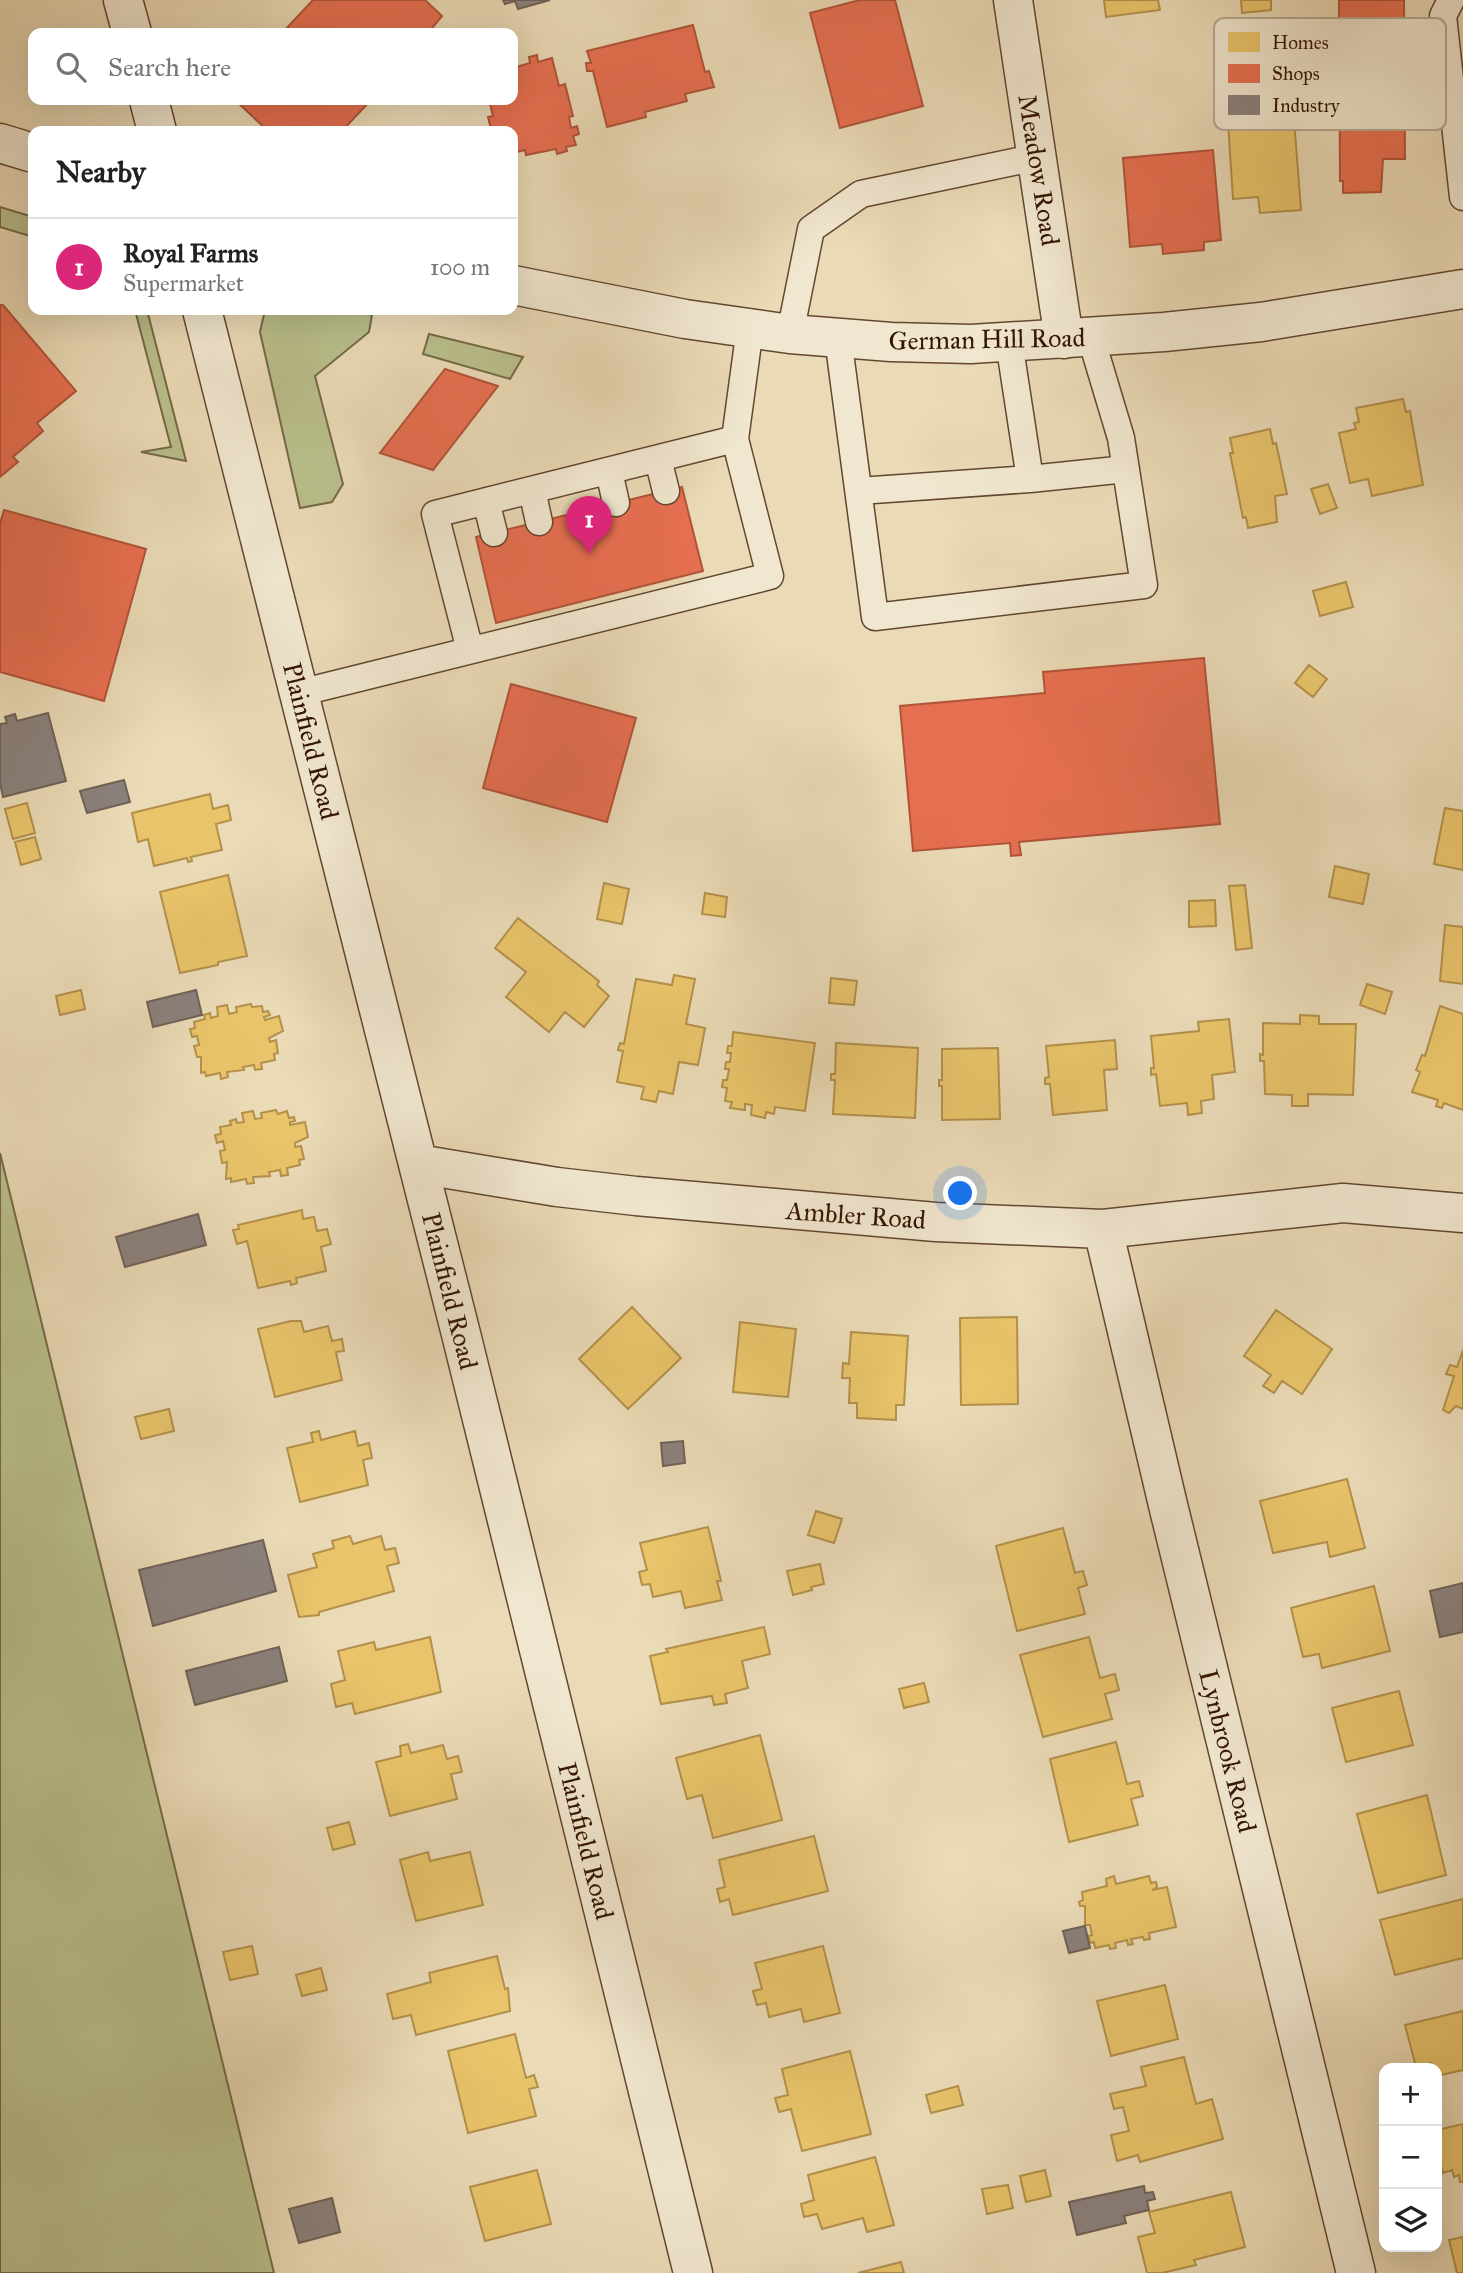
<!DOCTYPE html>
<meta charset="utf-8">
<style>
:root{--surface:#fff;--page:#f6f6f6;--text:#202124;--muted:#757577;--line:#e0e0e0;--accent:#db2777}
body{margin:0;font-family:"IM FELL Great Primer",serif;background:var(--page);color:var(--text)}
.controls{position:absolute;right:21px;bottom:21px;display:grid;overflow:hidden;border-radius:14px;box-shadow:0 7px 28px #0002}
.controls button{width:63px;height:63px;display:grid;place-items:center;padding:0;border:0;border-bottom:2px solid var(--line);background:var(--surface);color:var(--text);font:35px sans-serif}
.you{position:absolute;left:961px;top:1194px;width:24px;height:24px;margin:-18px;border:5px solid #fff;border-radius:50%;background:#1a73e8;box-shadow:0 0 0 10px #1a73e833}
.badge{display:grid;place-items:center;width:46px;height:46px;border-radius:50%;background:var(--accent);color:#fff;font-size:23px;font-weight:700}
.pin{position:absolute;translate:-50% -58px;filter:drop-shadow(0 2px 4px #0008)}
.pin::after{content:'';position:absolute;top:37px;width:24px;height:21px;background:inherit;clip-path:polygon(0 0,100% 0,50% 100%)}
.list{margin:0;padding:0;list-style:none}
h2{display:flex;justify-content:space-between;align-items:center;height:91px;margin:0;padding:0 28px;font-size:30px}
h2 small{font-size:23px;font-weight:400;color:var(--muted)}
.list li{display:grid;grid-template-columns:46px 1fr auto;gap:21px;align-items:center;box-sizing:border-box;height:98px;padding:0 28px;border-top:2px solid var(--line)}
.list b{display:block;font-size:26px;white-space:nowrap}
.list p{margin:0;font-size:23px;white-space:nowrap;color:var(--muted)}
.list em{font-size:23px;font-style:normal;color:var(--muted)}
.icon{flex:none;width:38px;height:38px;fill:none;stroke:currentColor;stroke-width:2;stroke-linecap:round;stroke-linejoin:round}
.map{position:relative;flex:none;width:1463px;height:2273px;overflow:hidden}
.search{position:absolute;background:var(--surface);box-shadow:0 7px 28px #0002;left:28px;top:28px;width:490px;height:77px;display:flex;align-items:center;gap:18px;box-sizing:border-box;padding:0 24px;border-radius:14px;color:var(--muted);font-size:26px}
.panel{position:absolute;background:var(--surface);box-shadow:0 7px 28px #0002;left:28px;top:126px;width:490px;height:189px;border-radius:14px}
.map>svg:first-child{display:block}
.green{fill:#b9bf8c;stroke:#766a47;stroke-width:2}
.homes{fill:#e9c46a;stroke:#b3904b;stroke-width:2}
.shops{fill:#e76f51;stroke:#b15439;stroke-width:2}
.industry{fill:#8a817c;stroke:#706157;stroke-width:2}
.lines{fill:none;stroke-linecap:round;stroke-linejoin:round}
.service-casing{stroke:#62462f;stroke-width:29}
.minor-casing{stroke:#62462f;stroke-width:41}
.tertiary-casing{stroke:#62462f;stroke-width:41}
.service{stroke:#f1e7d0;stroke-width:26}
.minor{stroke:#f1e7d0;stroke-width:38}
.tertiary{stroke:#f1e7d0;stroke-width:38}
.labels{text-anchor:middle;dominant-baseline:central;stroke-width:7;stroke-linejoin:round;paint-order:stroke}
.street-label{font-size:26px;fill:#341502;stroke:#f1e7d0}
.key{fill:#f1e7d0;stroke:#b8a892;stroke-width:2}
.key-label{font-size:19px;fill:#341502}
</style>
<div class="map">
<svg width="1463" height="2273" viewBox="0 0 1463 2273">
<rect width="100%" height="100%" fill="#eadab6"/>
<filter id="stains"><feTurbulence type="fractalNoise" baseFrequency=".00286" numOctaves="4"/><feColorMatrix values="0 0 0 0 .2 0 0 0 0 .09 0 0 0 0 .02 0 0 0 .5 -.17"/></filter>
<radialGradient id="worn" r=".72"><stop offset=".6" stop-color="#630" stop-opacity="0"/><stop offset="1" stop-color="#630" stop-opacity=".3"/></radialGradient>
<path class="green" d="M 0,207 L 33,217 L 33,237 L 0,227 Z
M 135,310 L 147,310 L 186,461 L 141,452 L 171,447 Z
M 265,310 L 351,310 L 372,315 L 369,332 L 315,376 L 343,484 L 332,502 L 300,508 L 260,332 Z
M 429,334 L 523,357 L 510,379 L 423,354 Z
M 0,1153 L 274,2273 L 0,2273 Z"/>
<path class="homes" d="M 1104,0 L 1158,0 L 1160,10 L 1106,17 Z
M 1241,0 L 1271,0 L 1271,10 L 1242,13 Z
M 1290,67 L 1301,210 L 1260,213 L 1258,197 L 1233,199 L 1228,122 L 1247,120 L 1243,71 Z
M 1403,399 L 1406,412 L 1410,411 L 1423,485 L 1372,496 L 1368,479 L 1350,483 L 1339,433 L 1356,429 L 1354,423 L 1359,422 L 1356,408 Z
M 1270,429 L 1273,444 L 1276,443 L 1287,494 L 1275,496 L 1277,522 L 1248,528 L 1246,517 L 1243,518 L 1230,453 L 1233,453 L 1230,438 Z
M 1328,484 L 1337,508 L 1320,514 L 1311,489 Z
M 1346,582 L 1353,607 L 1320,616 L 1313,591 Z
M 1309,665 L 1327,679 L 1313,697 L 1295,683 Z
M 210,794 L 213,809 L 228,805 L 231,820 L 216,824 L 222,850 L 191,857 L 192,861 L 188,862 L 187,858 L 154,866 L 148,839 L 138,842 L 132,813 Z
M 27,803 L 35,833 L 13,839 L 5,809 Z
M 1445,808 L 1463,811 L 1463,870 L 1434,864 Z
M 35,837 L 41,859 L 21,865 L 15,842 Z
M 1335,866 L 1369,874 L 1363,904 L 1329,897 Z
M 228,875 L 247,956 L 218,962 L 218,965 L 180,973 L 160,892 Z
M 604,883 L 629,889 L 622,924 L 597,919 Z
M 1245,885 L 1252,948 L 1236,950 L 1229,886 Z
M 705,893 L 727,897 L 725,917 L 702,914 Z
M 1215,900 L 1216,926 L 1189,927 L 1189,901 Z
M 518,918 L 599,981 L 597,985 L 609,996 L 584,1027 L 565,1012 L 549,1032 L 506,997 L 526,972 L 495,948 Z
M 1445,925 L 1463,927 L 1463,984 L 1440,981 Z
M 674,975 L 695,979 L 686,1024 L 705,1028 L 698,1065 L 679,1062 L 673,1094 L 659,1091 L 656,1102 L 641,1099 L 644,1087 L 617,1082 L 623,1051 L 618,1050 L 620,1043 L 624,1044 L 636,979 L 672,985 Z
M 831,978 L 857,981 L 854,1005 L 829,1003 Z
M 1367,984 L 1392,992 L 1385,1014 L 1360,1005 Z
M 81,990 L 85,1009 L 60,1015 L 56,996 Z
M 251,1004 L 252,1007 L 262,1006 L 263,1012 L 268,1011 L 270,1015 L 264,1017 L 265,1020 L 279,1016 L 283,1031 L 269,1038 L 270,1042 L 276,1040 L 278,1053 L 274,1054 L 275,1060 L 261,1063 L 262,1069 L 255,1070 L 254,1065 L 243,1067 L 244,1070 L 227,1072 L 228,1077 L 221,1079 L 220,1073 L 206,1076 L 205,1072 L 201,1073 L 201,1057 L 197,1057 L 194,1046 L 199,1045 L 197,1036 L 192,1037 L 190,1029 L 195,1028 L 194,1022 L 205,1019 L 204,1015 L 210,1013 L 211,1018 L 218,1016 L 217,1007 L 227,1005 L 229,1014 L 237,1012 L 236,1007 Z
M 1440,1006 L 1463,1014 L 1463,1110 L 1444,1103 L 1442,1108 L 1436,1106 L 1438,1100 L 1412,1092 L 1420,1072 L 1416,1070 L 1422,1055 L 1425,1056 Z
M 1300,1015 L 1319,1016 L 1319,1024 L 1356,1024 L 1353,1095 L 1308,1094 L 1308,1106 L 1292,1106 L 1292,1095 L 1265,1094 L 1264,1061 L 1260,1061 L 1260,1054 L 1263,1055 L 1263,1023 L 1300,1024 Z
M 1229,1019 L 1235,1072 L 1212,1075 L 1214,1099 L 1201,1101 L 1202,1113 L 1188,1115 L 1187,1103 L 1160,1106 L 1156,1074 L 1151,1075 L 1151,1068 L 1154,1068 L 1151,1036 L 1199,1031 L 1198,1022 Z
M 733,1032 L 815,1043 L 805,1111 L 775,1107 L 774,1114 L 766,1112 L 765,1118 L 751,1115 L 752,1105 L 745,1104 L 745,1110 L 730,1108 L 732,1102 L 725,1101 L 727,1088 L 722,1087 L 723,1080 L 727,1080 L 729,1069 L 725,1069 L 726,1062 L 730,1062 L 731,1053 L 727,1053 L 728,1046 L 732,1046 Z
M 1115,1040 L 1117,1069 L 1104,1070 L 1107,1110 L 1053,1115 L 1050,1084 L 1045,1084 L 1045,1078 L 1049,1077 L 1046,1046 Z
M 836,1043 L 918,1048 L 915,1118 L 833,1114 L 835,1080 L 831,1080 L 831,1074 L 835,1074 Z
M 998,1048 L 1000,1119 L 942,1120 L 942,1086 L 939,1086 L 939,1080 L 942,1080 L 942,1049 Z
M 276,1110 L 278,1114 L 287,1111 L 289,1118 L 294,1117 L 295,1121 L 290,1122 L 290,1125 L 305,1122 L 308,1137 L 295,1143 L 295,1147 L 301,1146 L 304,1159 L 299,1160 L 300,1165 L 287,1168 L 288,1175 L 281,1176 L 280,1170 L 269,1172 L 270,1176 L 253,1177 L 254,1183 L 247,1184 L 246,1179 L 231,1182 L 231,1178 L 226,1179 L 227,1162 L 222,1163 L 220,1151 L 225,1150 L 223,1141 L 217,1143 L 215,1135 L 221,1134 L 220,1127 L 231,1125 L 230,1121 L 236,1119 L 237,1123 L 244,1122 L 242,1113 L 253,1111 L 255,1119 L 262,1118 L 261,1113 Z
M 302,1210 L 303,1219 L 314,1217 L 317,1231 L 327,1229 L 331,1244 L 321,1247 L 326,1271 L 296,1278 L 297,1283 L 291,1285 L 290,1281 L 258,1288 L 247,1241 L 237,1244 L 233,1230 L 239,1229 L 238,1225 Z
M 632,1307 L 681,1358 L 628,1409 L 579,1359 Z
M 1276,1310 L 1332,1349 L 1302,1394 L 1282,1381 L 1274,1393 L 1263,1386 L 1271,1375 L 1244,1356 Z
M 1017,1317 L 1018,1404 L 961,1405 L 960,1318 Z
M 291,1321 L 301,1321 L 304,1332 L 328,1326 L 332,1341 L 342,1339 L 344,1351 L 336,1352 L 342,1380 L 275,1397 L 258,1329 Z
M 740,1322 L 796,1329 L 788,1397 L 733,1392 Z
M 851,1332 L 908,1336 L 904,1405 L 896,1405 L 896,1420 L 857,1418 L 857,1403 L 849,1403 L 850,1378 L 842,1378 L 843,1363 L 849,1364 Z
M 1463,1350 L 1463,1409 L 1456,1406 L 1449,1413 L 1443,1410 L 1454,1376 L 1446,1374 L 1450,1365 L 1457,1367 Z
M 169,1409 L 174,1431 L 141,1439 L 135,1417 Z
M 319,1431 L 321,1440 L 355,1431 L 358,1446 L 369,1443 L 372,1458 L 363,1460 L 368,1485 L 300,1502 L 287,1448 L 313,1442 L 311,1433 Z
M 1347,1479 L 1365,1548 L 1330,1557 L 1327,1542 L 1273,1553 L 1260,1501 Z
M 816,1511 L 842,1519 L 834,1543 L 808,1535 Z
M 708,1527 L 721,1581 L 717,1581 L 722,1600 L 685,1608 L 681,1591 L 653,1597 L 650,1584 L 642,1585 L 639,1572 L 647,1570 L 640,1543 Z
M 1063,1528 L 1075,1573 L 1083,1571 L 1087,1585 L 1078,1588 L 1085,1614 L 1017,1631 L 996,1546 Z
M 350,1536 L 353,1544 L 381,1536 L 385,1550 L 395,1548 L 399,1563 L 387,1566 L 394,1591 L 319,1612 L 319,1615 L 299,1617 L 288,1575 L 317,1567 L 313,1554 L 334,1548 L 332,1541 Z
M 820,1564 L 824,1584 L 811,1587 L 812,1590 L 793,1595 L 787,1571 Z
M 1374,1586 L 1390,1651 L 1322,1668 L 1319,1654 L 1303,1657 L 1291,1608 Z
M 764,1627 L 770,1654 L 742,1661 L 748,1688 L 725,1694 L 727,1703 L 714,1705 L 712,1696 L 661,1704 L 650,1656 L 668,1652 L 666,1649 Z
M 430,1637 L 441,1692 L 355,1714 L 352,1703 L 336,1707 L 331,1684 L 345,1680 L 338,1651 L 374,1642 L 376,1650 Z
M 1089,1637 L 1100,1678 L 1115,1674 L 1119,1690 L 1105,1694 L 1112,1719 L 1043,1737 L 1020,1655 Z
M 924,1683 L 929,1702 L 904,1708 L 899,1689 Z
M 1399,1691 L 1413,1745 L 1346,1762 L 1332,1708 Z
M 760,1735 L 782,1820 L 713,1838 L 702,1795 L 687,1799 L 676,1758 Z
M 1116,1742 L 1127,1784 L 1139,1781 L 1143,1796 L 1131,1799 L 1138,1825 L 1069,1842 L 1050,1759 Z
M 408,1744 L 411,1753 L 443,1745 L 447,1759 L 458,1756 L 462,1772 L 451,1774 L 457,1799 L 390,1816 L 376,1762 L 401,1756 L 400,1746 Z
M 1427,1795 L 1446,1875 L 1378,1893 L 1357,1814 Z
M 349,1822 L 355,1844 L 333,1850 L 327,1828 Z
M 814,1836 L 828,1891 L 733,1915 L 729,1899 L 720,1902 L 717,1889 L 725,1887 L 719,1860 Z
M 428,1852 L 430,1861 L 470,1852 L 483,1905 L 416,1921 L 400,1860 Z
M 1114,1876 L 1116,1884 L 1149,1876 L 1151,1883 L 1156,1882 L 1157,1887 L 1152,1890 L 1167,1887 L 1176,1927 L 1149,1933 L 1150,1939 L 1144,1940 L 1143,1937 L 1131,1939 L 1133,1944 L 1128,1945 L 1127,1940 L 1115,1943 L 1116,1948 L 1110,1949 L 1109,1945 L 1095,1948 L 1094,1942 L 1090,1943 L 1088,1936 L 1092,1935 L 1090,1925 L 1085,1925 L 1085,1906 L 1080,1906 L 1079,1902 L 1083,1900 L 1082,1892 L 1107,1886 L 1106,1879 Z
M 1463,1899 L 1463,1958 L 1395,1975 L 1380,1920 Z
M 252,1946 L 258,1974 L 230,1980 L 223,1952 Z
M 823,1946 L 840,2013 L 804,2022 L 801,2009 L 769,2017 L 766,2003 L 757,2005 L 753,1991 L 762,1989 L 755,1963 Z
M 497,1956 L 505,1989 L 508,1988 L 510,2011 L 416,2035 L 411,2015 L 393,2019 L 387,1994 L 431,1982 L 429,1973 Z
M 321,1968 L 327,1990 L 302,1996 L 296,1975 Z
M 1165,1985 L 1178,2039 L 1111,2056 L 1097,2001 Z
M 1463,2011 L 1463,2070 L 1437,2076 L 1437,2068 L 1432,2068 L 1431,2063 L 1416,2067 L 1405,2025 Z
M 515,2034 L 526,2078 L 534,2075 L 538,2087 L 529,2089 L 536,2116 L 468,2133 L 448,2051 Z
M 850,2051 L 871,2134 L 802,2151 L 791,2109 L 779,2112 L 775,2098 L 788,2095 L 782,2069 Z
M 1184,2057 L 1196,2104 L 1212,2099 L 1223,2139 L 1140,2162 L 1138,2155 L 1117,2161 L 1111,2135 L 1129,2131 L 1123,2107 L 1114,2109 L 1110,2094 L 1146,2086 L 1141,2067 Z
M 958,2086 L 963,2105 L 931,2113 L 926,2095 Z
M 1463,2124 L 1463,2182 L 1460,2182 L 1459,2175 L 1454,2177 L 1452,2170 L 1443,2173 L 1437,2150 L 1437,2130 Z
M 875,2157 L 894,2225 L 867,2232 L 863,2218 L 822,2229 L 817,2214 L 804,2217 L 801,2204 L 814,2200 L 808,2175 Z
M 537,2170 L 551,2224 L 485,2241 L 470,2187 Z
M 1045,2170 L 1051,2196 L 1026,2202 L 1020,2176 Z
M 1008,2185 L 1013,2208 L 987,2214 L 982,2189 Z
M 1231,2192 L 1245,2247 L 1194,2260 L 1196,2265 L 1162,2273 L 1147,2273 L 1138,2237 L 1155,2233 L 1149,2212 Z
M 1463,2237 L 1463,2273 L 1457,2273 L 1449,2240 Z
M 901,2262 L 904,2273 L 858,2273 Z"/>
<path class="shops" d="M 313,0 L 425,0 L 442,16 L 428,33 L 282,33 Z
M 860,0 L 895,0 L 923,106 L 840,128 L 810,13 Z
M 1339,0 L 1404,0 L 1405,159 L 1383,159 L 1381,192 L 1343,193 L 1343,181 L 1340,181 Z
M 693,25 L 705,72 L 709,71 L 714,87 L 685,94 L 687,101 L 645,112 L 646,117 L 607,127 L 593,71 L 587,71 L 586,63 L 591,63 L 587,51 Z
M 537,55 L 538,62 L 552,58 L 559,86 L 565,84 L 573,116 L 569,117 L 571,128 L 577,126 L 579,134 L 573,136 L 576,145 L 566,147 L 567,151 L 557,154 L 556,149 L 526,155 L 525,150 L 513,153 L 513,131 L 491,129 L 488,117 L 493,116 L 489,100 L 513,100 L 513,68 L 530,63 L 529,57 Z
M 235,100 L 371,100 L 342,131 L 290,131 L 287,129 L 268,131 Z
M 1213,150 L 1221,240 L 1204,242 L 1204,250 L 1163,254 L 1162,244 L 1130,247 L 1123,158 Z
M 0,305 L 3,305 L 76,391 L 37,423 L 43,431 L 13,457 L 18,462 L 0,477 Z
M 445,369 L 498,386 L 433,470 L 380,453 Z
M 682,487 L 703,571 L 496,623 L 476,537 Z
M 4,510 L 146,549 L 104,701 L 0,672 L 0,524 Z
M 1204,658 L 1220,824 L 1019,842 L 1021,855 L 1011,856 L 1010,843 L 913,851 L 900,706 L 1045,693 L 1043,672 Z
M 511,684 L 636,718 L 607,822 L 483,788 Z"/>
<path class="industry" d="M 503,0 L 550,0 L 518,9 L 515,1 L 505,4 Z
M 48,713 L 66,781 L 3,797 L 0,783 L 0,724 L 7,723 L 5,717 L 15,714 L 17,721 Z
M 124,780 L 130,802 L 87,813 L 80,791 Z
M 196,990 L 202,1015 L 153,1027 L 147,1002 Z
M 198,1214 L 206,1245 L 125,1267 L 116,1237 Z
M 683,1441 L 685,1463 L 663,1466 L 661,1443 Z
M 263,1540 L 276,1591 L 153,1626 L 139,1570 Z
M 1463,1583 L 1463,1632 L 1440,1637 L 1430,1591 Z
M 279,1647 L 287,1681 L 195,1705 L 186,1671 Z
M 1085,1926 L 1090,1948 L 1069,1953 L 1063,1931 Z
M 1144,2186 L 1145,2193 L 1153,2192 L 1155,2199 L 1147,2201 L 1149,2210 L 1124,2216 L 1126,2223 L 1077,2235 L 1069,2202 Z
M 332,2198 L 340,2232 L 299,2243 L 289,2209 Z"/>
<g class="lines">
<defs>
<path id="service" d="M 1451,0 L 1443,16 L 1463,197
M 790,334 L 811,229 L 861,194 L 1037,157
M 838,338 L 875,617 L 1144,585 L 1121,438 L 1091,338
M 1009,342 L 1030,479 L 1126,469
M 658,459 L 666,491
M 609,471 L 616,503
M 532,490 L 539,522
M 859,491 L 1030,479
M 486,501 L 494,533
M 470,650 L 435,514 L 735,439 L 750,328
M 299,693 L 770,576 L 735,439"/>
<path id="minor" d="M 123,0 L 132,33
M 1013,0 L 1064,339
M 149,100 L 157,131
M 202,310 L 462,1338 L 693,2273
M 418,1164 L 557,1187 L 636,1196 L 936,1222 L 1103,1229 L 1343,1203 L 1463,1213
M 1103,1229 L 1168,1505 L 1356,2273"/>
<path id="tertiary" d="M 0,143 L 33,153
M 513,285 L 685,319 L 790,334 L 891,342 L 971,344 L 1164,332 L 1261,322 L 1463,289"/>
</defs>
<use href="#service" class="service-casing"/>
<use href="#minor" class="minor-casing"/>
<use href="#tertiary" class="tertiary-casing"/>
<use href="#service" class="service"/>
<use href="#minor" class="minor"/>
<use href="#tertiary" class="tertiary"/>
</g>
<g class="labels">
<g class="street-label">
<text transform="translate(1039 170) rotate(81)">Meadow Road</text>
<text transform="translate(987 339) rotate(-1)">German Hill Road</text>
<text transform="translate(311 741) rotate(76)">Plainfield Road</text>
<text transform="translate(856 1215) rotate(4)">Ambler Road</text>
<text transform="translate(450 1291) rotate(76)">Plainfield Road</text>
<text transform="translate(1228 1751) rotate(76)">Lynbrook Road</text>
<text transform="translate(586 1841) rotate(76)">Plainfield Road</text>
</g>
</g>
<rect x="1214" y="18" width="232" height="112" rx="10" class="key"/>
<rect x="1228" y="32" width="32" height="20" fill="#e9c46a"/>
<rect x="1228" y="64" width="32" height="19" fill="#e76f51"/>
<rect x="1228" y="95" width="32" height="20" fill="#8a817c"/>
<g class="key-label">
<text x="1272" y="49">Homes</text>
<text x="1272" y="80">Shops</text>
<text x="1272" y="112">Industry</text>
</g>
<rect width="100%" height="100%" filter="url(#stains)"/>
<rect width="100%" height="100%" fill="url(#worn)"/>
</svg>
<div class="controls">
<button>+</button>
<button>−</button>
<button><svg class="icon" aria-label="layers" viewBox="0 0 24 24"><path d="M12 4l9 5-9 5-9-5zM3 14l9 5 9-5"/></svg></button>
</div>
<div class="you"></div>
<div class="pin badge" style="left:589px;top:554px">1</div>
<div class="search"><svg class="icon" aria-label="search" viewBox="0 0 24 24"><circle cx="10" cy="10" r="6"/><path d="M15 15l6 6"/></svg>Search here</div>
<section class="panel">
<h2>Nearby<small></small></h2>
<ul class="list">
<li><span class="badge">1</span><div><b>Royal Farms</b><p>Supermarket</p></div><em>100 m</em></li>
</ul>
</section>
</div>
